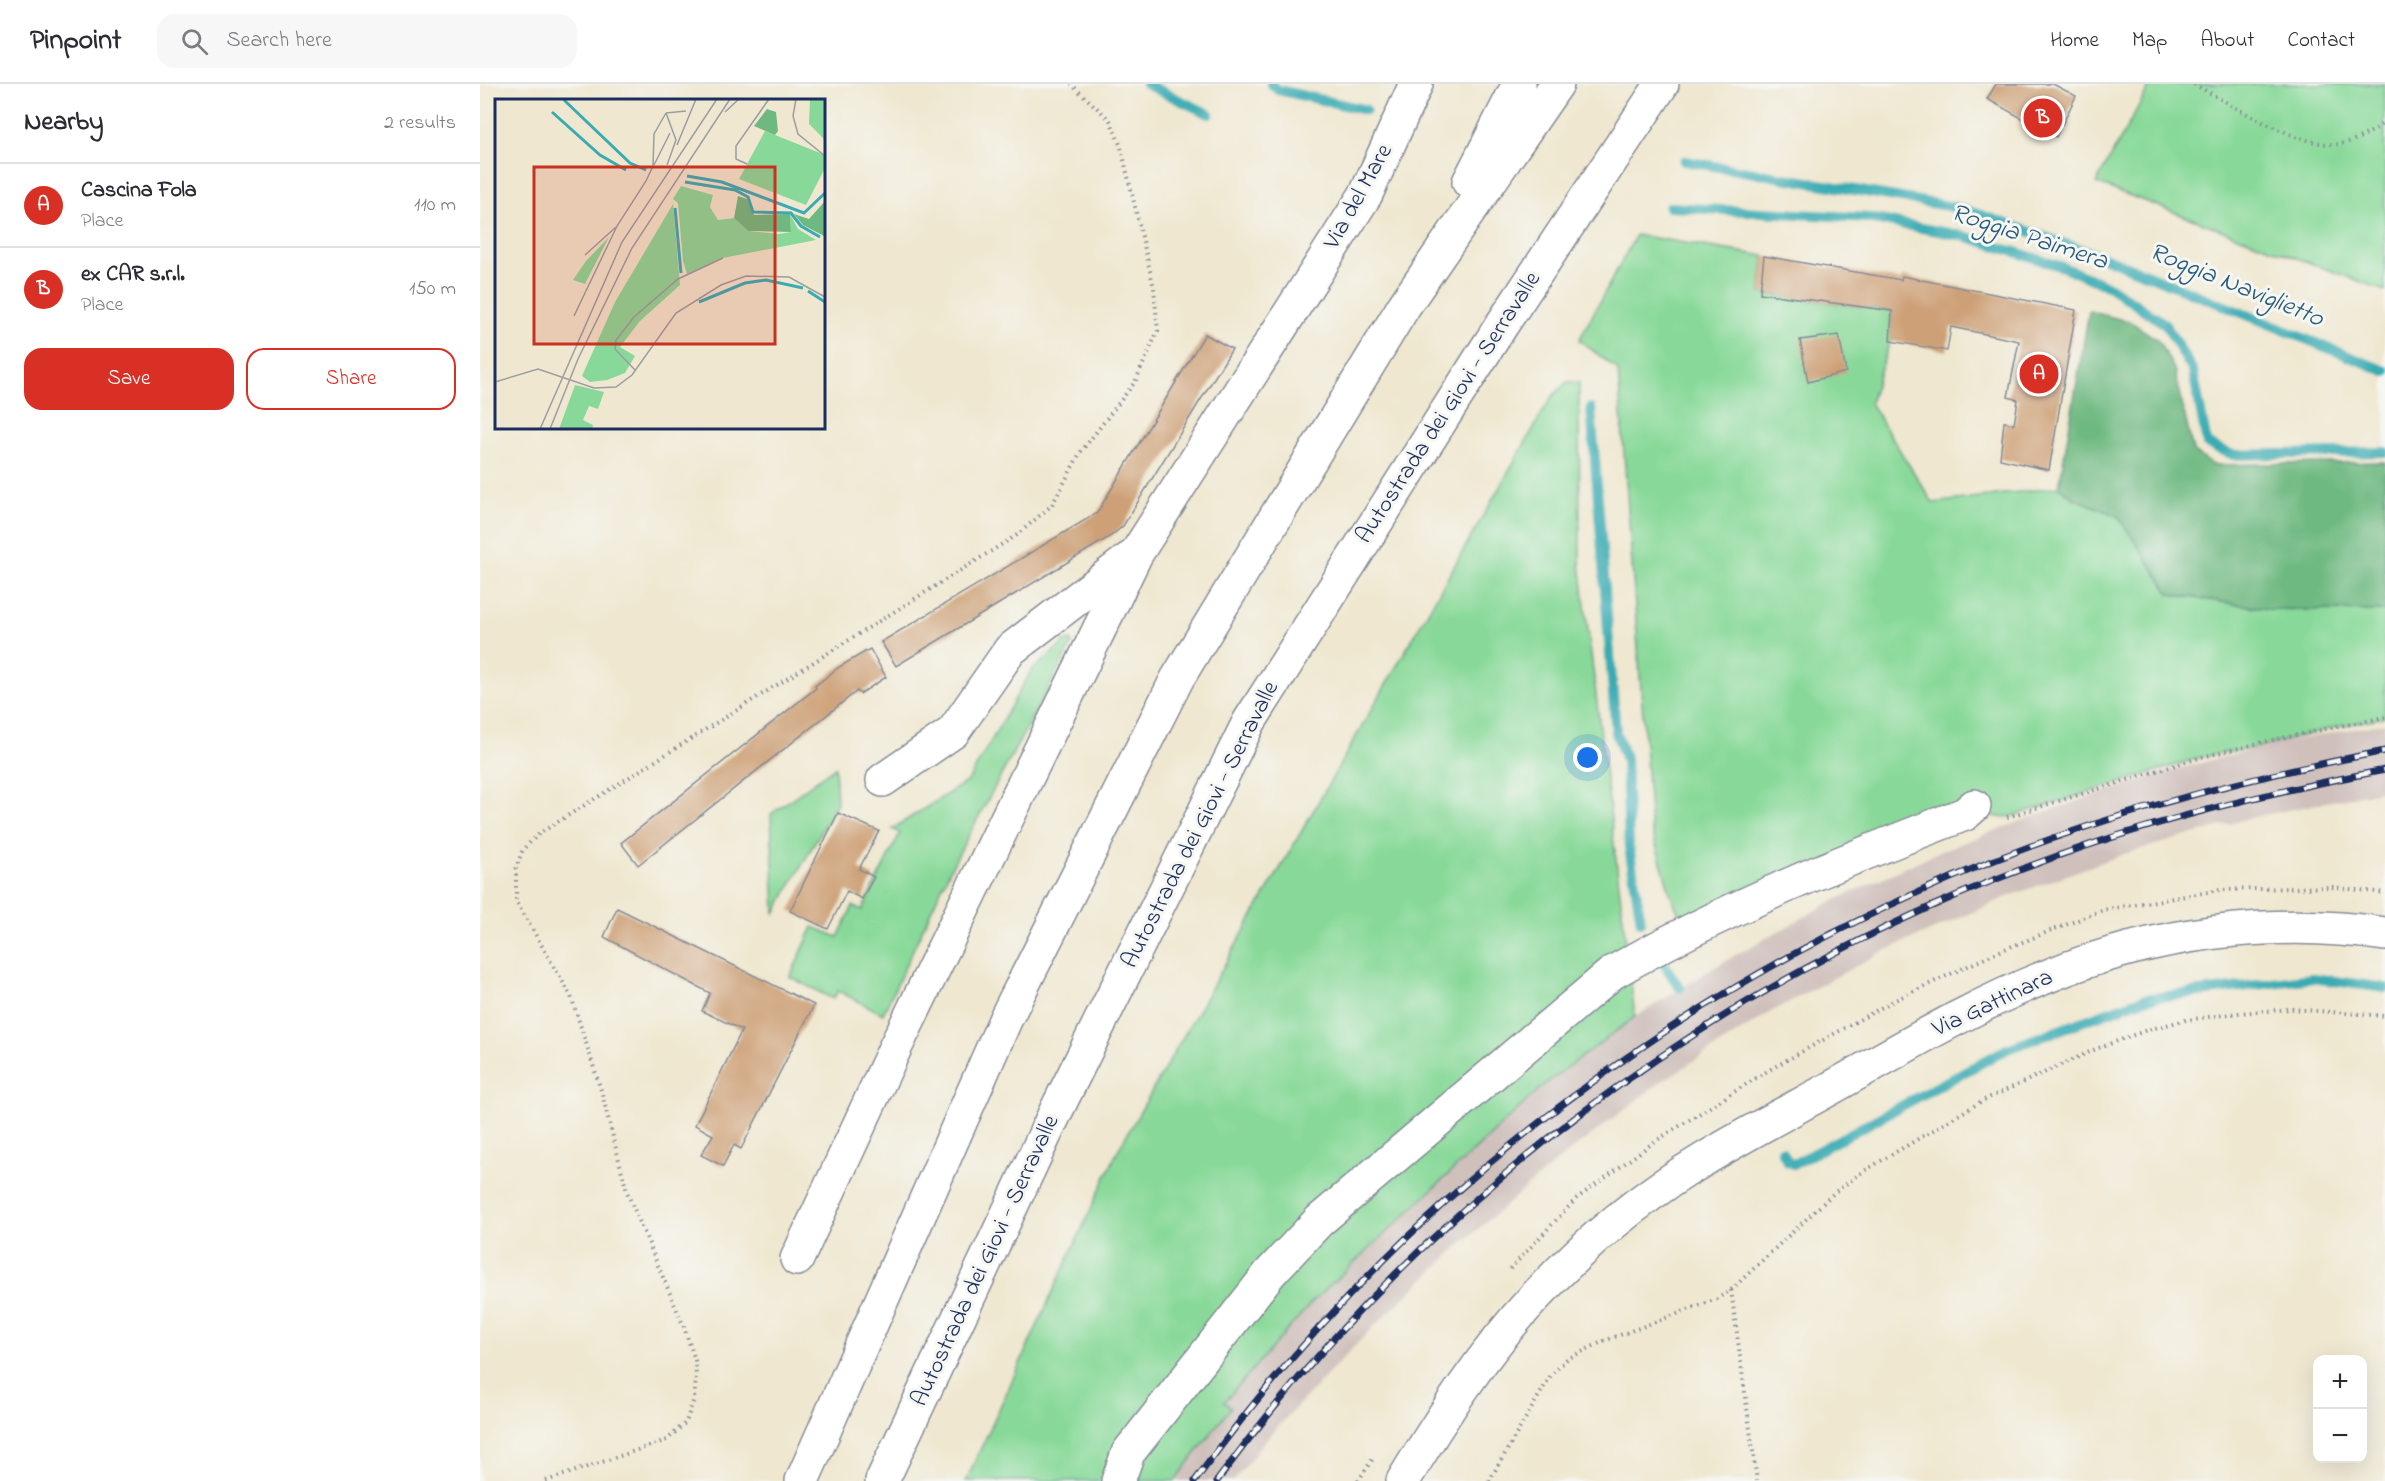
<!DOCTYPE html>
<meta charset="utf-8">
<style>
:root{--surface:#fff;--page:#f7f7f7;--text:#2b2b33;--muted:#7c7c81;--line:#e1e1e2;--accent:#d93025}
body{margin:0;font-family:"Indie Flower",sans-serif;background:var(--page);color:var(--text)}
.controls{position:absolute;right:18px;bottom:18px;display:grid;overflow:hidden;border-radius:12px;box-shadow:0 6px 24px #0002}
.controls button{width:54px;height:54px;display:grid;place-items:center;padding:0;border:0;border-bottom:2px solid var(--line);background:var(--surface);color:var(--text);font:30px sans-serif}
.you{position:absolute;left:1108px;top:674px;width:21px;height:21px;margin:-15px;border:4px solid #fff;border-radius:50%;background:#1a73e8;box-shadow:0 0 0 9px #1a73e833}
.badge{display:grid;place-items:center;width:39px;height:39px;border-radius:50%;background:var(--accent);color:#fff;font-size:20px;font-weight:700}
.pin{position:absolute;translate:-50% -50%;border:3px solid #fff;box-shadow:0 2px 6px #0006}
.list{margin:0;padding:0;list-style:none}
h2{display:flex;justify-content:space-between;align-items:center;height:78px;margin:0;padding:0 24px;font-size:26px}
h2 small{font-size:20px;font-weight:400;color:var(--muted)}
.list li{display:grid;grid-template-columns:39px 1fr auto;gap:18px;align-items:center;box-sizing:border-box;height:84px;padding:0 24px;border-top:2px solid var(--line)}
.list b{display:block;font-size:22px;white-space:nowrap}
.list p{margin:0;font-size:20px;white-space:nowrap;color:var(--muted)}
.list em{font-size:20px;font-style:normal;color:var(--muted)}
.actions{display:flex;gap:12px;padding:18px 24px}
.actions a{flex:1;padding:14px 0;border:2px solid var(--accent);border-radius:18px;text-align:center;font-size:21px;color:var(--accent)}
.actions .main{background:var(--accent);color:#fff}
.icon{flex:none;width:33px;height:33px;fill:none;stroke:currentColor;stroke-width:2;stroke-linecap:round;stroke-linejoin:round}
.map{position:relative;flex:none;width:1905px;height:1397px;overflow:hidden}
header{display:flex;align-items:center;gap:36px;box-sizing:border-box;height:84px;padding:0 30px;background:var(--surface);border-bottom:2px solid var(--line)}
header strong{font-size:28px}
nav{display:flex;gap:33px;margin-inline-start:auto;font-size:21px}
.search{width:420px;height:54px;background:var(--page);display:flex;align-items:center;gap:15px;box-sizing:border-box;padding:0 21px;border-radius:18px;color:var(--muted);font-size:22px}
main{display:flex}
aside{flex:1;background:var(--surface)}
.map>svg:first-child{display:block}
.industrial{fill:#cfc0bb}
.green{fill:#88d999;stroke:#52847c;stroke-width:1.5}
.forest{fill:#6eb981;stroke:#447470;stroke-width:1.5}
.lines{fill:none;stroke-linecap:round;stroke-linejoin:round}
.stream{stroke:#39abb3;stroke-width:10}
.building{fill:#cda077}
.minor-casing{stroke:#858b96;stroke-width:36}
.highway-casing{stroke:#858b96;stroke-width:36}
.path{stroke:#858b96;stroke-width:4;stroke-dasharray:1.5 4.5;stroke-linecap:butt}
.minor{stroke:#fff;stroke-width:33}
.highway{stroke:#fff;stroke-width:33}
.rail-casing{stroke:#1b2f5e;stroke-width:7}
.rail{stroke:#f6f6f2;stroke-width:4.5;stroke-dasharray:14;stroke-linecap:butt}
.labels{text-anchor:middle;dominant-baseline:central;stroke-width:6;stroke-linejoin:round;paint-order:stroke}
.street-label{font-size:24px;fill:#1b2f5e;stroke:#f6f6f2}
.water-label{font-size:26px;font-style:italic;fill:#265a7c;stroke:#f6f6f2}
.inset-river{fill:none;stroke:#39abb3;stroke-width:3}
.inset-road{fill:none;stroke:#9a9da2;stroke-width:1.5}
.view{fill:#c8321e;fill-opacity:0.15;stroke:#c8321e;stroke-width:3}
.inset-edge{fill:none;stroke:#1b2f5e;stroke-width:3}
</style>
<header>
<strong>Pinpoint</strong>
<div class="search"><svg class="icon" aria-label="search" viewBox="0 0 24 24"><circle cx="10" cy="10" r="6"/><path d="M15 15l6 6"/></svg>Search here</div>
<nav><a>Home</a><a>Map</a><a>About</a><a>Contact</a></nav>
</header>
<main>
<aside>
<h2>Nearby<small>2 results</small></h2>
<ul class="list">
<li><span class="badge">A</span><div><b>Cascina Fola</b><p>Place</p></div><em>110 m</em></li>
<li><span class="badge">B</span><div><b>ex CAR s.r.l.</b><p>Place</p></div><em>150 m</em></li>
</ul>
<div class="actions"><a class="main">Save</a><a>Share</a></div>
</aside>
<div class="map">
<svg width="1905" height="1397" viewBox="0 0 1905 1397">
<rect width="100%" height="100%" fill="#f6f6f2"/>
<filter id="ink" filterUnits="userSpaceOnUse"><feTurbulence type="fractalNoise" baseFrequency=".0167" numOctaves="2"/><feDisplacementMap in="SourceGraphic" scale="12" xChannelSelector="R" yChannelSelector="G"/><feConvolveMatrix kernelMatrix="1 2 1 2 8 2 1 2 1" color-interpolation-filters="sRGB"/></filter>
<filter id="wash" filterUnits="userSpaceOnUse"><feTurbulence type="fractalNoise" baseFrequency=".008" numOctaves="4" result="noise"/><feDisplacementMap in="SourceGraphic" scale="24" xChannelSelector="R" yChannelSelector="G"/><feGaussianBlur stdDeviation="1.35" result="paint"/><feColorMatrix in="noise" values="0 0 0 0 0 0 0 0 0 0 0 0 0 0 0 0 0 1.4 0 .05"/><feComposite in="paint" operator="in"/></filter>
<g filter="url(#wash)">
<rect width="100%" height="100%" fill="#efe7cf"/>
<path class="industrial" d="M 1905,639 L 1905,706 L 1770,734 L 1647,769 L 1527,813 L 1402,868 L 1294,926 L 1179,999 L 1076,1078 L 983,1158 L 892,1244 L 786,1355 L 754,1397 L 695,1397 L 750,1324 L 744,1318 L 832,1218 L 1064,1001 L 1155,933 L 1245,877 L 1349,819 L 1456,769 L 1562,729 L 1679,690 L 1788,661 Z"/>
<path class="green" d="M 1671,0 L 1905,0 L 1905,207 L 1616,99 Z
M 1156,151 L 1284,172 L 1280,209 L 1412,227 L 1410,257 L 1390,319 L 1453,419 L 1579,403 L 1594,414 L 1638,432 L 1690,510 L 1789,525 L 1905,527 L 1905,633 L 1861,642 L 1788,661 L 1722,673 L 1533,732 C 1515,735 1508,732 1494,722 L 1208,849 L 1191,812 L 1171,744 L 1138,286 L 1099,256 Z
M 1087,298 L 1099,298 L 1100,479 L 1155,933 L 1064,1001 L 832,1218 L 744,1318 L 751,1323 L 695,1397 L 486,1397 L 638,1066 L 1071,314 Z
M 591,556 L 592,560 L 471,784 L 403,930 L 358,907 L 353,915 L 310,893 L 333,843 L 358,853 L 373,822 L 382,826 L 420,749 L 412,745 L 488,697 L 551,587 L 586,557 Z
M 355,683 L 357,719 L 295,829 L 291,730 Z"/>
<path class="forest" d="M 1609,227 L 1651,238 L 1678,256 L 1694,285 L 1713,367 L 1733,381 L 1905,378 L 1905,527 L 1789,525 L 1690,510 L 1638,432 L 1594,414 L 1579,403 Z"/>
<g class="lines">
<path class="stream" d="M 666,0 L 729,30
M 791,0 L 798,6 L 886,26
M 1204,77 L 1480,124 L 1621,172 L 1905,287
M 1189,123 L 1388,134 L 1484,152 L 1583,183 L 1630,203 L 1685,240 L 1713,287 L 1727,360 L 1753,371 L 1905,368
M 1111,324 L 1136,649 L 1146,676 L 1149,762 L 1161,838
M 1181,876 L 1200,904
M 1302,1067 L 1308,1078 L 1314,1080 L 1527,965 L 1664,915 L 1833,894 L 1905,904"/>
</g>
<g id="blocks">
<path class="building" d="M 1516,0 L 1573,0 L 1596,12 L 1576,53 L 1507,15 Z
M 1284,172 L 1421,196 L 1422,192 L 1596,226 L 1569,386 L 1520,375 L 1524,338 L 1534,340 L 1538,316 L 1528,313 L 1539,257 L 1471,243 L 1467,267 L 1410,257 L 1412,227 L 1280,209 Z
M 725,250 L 752,265 L 643,442 L 631,452 L 416,582 L 401,558 L 617,429 Z
M 1359,251 L 1366,288 L 1328,298 L 1320,256 Z
M 390,565 L 406,593 L 380,610 L 377,607 L 158,781 L 141,759 L 336,604 L 335,602 L 359,583 Z
M 358,729 L 399,747 L 379,785 L 394,793 L 382,815 L 367,807 L 348,845 L 310,827 Z
M 137,824 L 334,921 L 261,1065 L 254,1061 L 243,1082 L 221,1071 L 233,1051 L 215,1041 L 262,946 L 222,927 L 230,909 L 124,853 Z"/>
</g>
</g>
<g filter="url(#ink)">
<use href="#blocks" fill-opacity="0" stroke="#858b96" stroke-width="1.5"/>
<g class="lines">
<defs>
<path id="minor" d="M 403,696 L 473,648 L 530,566 L 649,475
M 317,1175 L 415,964 L 656,470 L 886,110 L 936,0
M 638,1397 L 648,1369 L 790,1189 L 839,1137 L 1132,889 C 1244,824 1365,776 1485,730 L 1494,722
M 923,1397 C 962,1333 1002,1270 1054,1214 C 1103,1161 1161,1113 1223,1076 C 1262,1052 1302,1031 1342,1009 C 1416,968 1489,923 1568,892 C 1672,849 1793,833 1905,850"/>
<path id="highway" d="M 989,98 L 1039,0
M 322,1397 L 526,934 L 697,595 L 924,222 L 1077,0
M 402,1397 L 577,1025 L 769,638 L 1021,242 L 1182,0"/>
</defs>
<use href="#minor" class="minor-casing"/>
<use href="#highway" class="highway-casing"/>
<path class="path" d="M 1714,0 C 1748,19 1821,65 1859,60 C 1874,58 1894,47 1905,38
M 1527,733 L 1722,673 L 1792,656 L 1905,633
M 1030,1185 L 1096,1115 L 1174,1058 L 1289,986 L 1415,916 L 1520,867 L 1623,826 L 1740,806 L 1852,803 L 1905,809
M 1251,1206 L 1277,1397
M 66,1397 L 187,1356 L 206,1338 L 214,1315 L 216,1293 L 215,1276 L 204,1243 L 147,1108 L 121,1006 L 91,912 L 36,817 L 36,784 L 43,765 L 60,749 L 537,451 L 572,421 L 600,369 L 655,298 L 678,247 L 674,204 L 641,63 L 630,36 L 591,0
M 878,1397 L 894,1373
M 1009,1397 L 1071,1291 L 1087,1275 L 1124,1257 L 1237,1215 L 1251,1206 L 1355,1108 L 1384,1087 L 1502,1017 L 1616,965 L 1667,946 L 1706,936 L 1758,929 L 1812,925 L 1905,932"/>
<use href="#minor" class="minor"/>
<use href="#highway" class="highway"/>
<defs>
<path id="rail" d="M 715,1397 C 920,1113 1210,891 1538,767 C 1657,722 1780,691 1905,667
M 737,1397 C 939,1122 1226,904 1545,784 C 1662,739 1783,709 1905,686"/>
</defs>
<use href="#rail" class="rail-casing"/>
<use href="#rail" class="rail"/>
</g>
</g>
<g class="labels">
<g class="street-label">
<text transform="translate(879 113) rotate(-61)">Via del Mare</text>
<text transform="translate(969 324) rotate(-57)">Autostrada dei Giovi - Serravalle</text>
<text transform="translate(721 741) rotate(-63)">Autostrada dei Giovi - Serravalle</text>
<text transform="translate(1513 920) rotate(-25)">Via Gattinara</text>
<text transform="translate(506 1177) rotate(-65)">Autostrada dei Giovi - Serravalle</text>
</g>
<g class="water-label">
<text transform="translate(1549 154) rotate(18)">Roggia Paimera</text>
<text transform="translate(1756 202) rotate(22)">Roggia Naviglietto</text>
</g>
</g>
<g transform="translate(15 15)">
<rect width="330" height="330" fill="#efe7cf"/>
<path d="M 315,0 L 330,0 L 330,41 L 314,25 ZM 270,32 L 330,56 L 330,69 L 311,106 L 244,80 ZM 186,87 L 218,96 L 215,108 L 223,121 L 239,119 L 253,132 L 284,135 L 296,133 L 295,115 L 303,130 L 321,141 L 228,159 L 192,175 L 188,162 L 183,104 L 178,100 ZM 178,105 L 185,186 L 145,222 L 125,248 L 140,257 L 130,274 L 112,281 L 95,283 L 87,277 L 120,203 ZM 114,138 L 90,185 L 78,181 L 91,162 ZM 80,286 L 109,293 L 103,310 L 94,307 L 88,321 L 98,326 L 97,330 L 64,330 Z" fill="#88d999"/>
<path d="M 272,10 L 281,13 L 283,32 L 280,36 L 259,27 ZM 243,97 L 252,100 L 259,116 L 295,115 L 296,133 L 253,132 L 239,119 ZM 330,102 L 330,137 L 329,137 L 308,126 L 299,115 L 314,120 Z" fill="#6eb981"/>
<path class="inset-river" d="M 69,1 L 135,64 L 151,71M 57,13 L 105,56 L 131,71M 192,77 L 227,83 L 309,114 L 330,94M 190,83 L 240,91 L 253,98 L 258,113 L 296,114 L 306,127 L 325,138M 180,109 L 186,174M 313,192 L 330,203M 204,203 L 250,184 L 271,181 L 308,189"/>
<path class="inset-road" d="M 301,0 L 298,17 L 303,35 L 330,57M 230,13 L 244,0M 171,14 L 191,12M 171,14 L 181,41 L 172,66M 182,46 L 201,0M 252,65 L 241,60 L 241,47 L 274,0M 159,66 L 175,34M 90,156 L 121,128M 79,217 L 122,127 L 151,82 L 158,67 L 159,35 L 171,14M 140,271 L 120,250 L 121,241 L 139,218 L 183,180 L 228,159M 0,283 L 43,270 L 99,289 L 121,288 L 137,276 L 181,214 L 226,186 L 251,177 L 294,178 L 330,198M 45,330 L 127,143 L 222,0M 55,330 L 83,260 L 137,149 L 235,0"/>
<path class="view" d="M 39,68 L 280,68 L 280,245 L 39,245 Z"/>
<rect width="330" height="330" class="inset-edge"/>
</g>
</svg>
<div class="controls">
<button>+</button>
<button>−</button>
</div>
<div class="you"></div>
<div class="pin badge" style="left:1559px;top:290px">A</div>
<div class="pin badge" style="left:1563px;top:34px">B</div>
</div>
</main>
